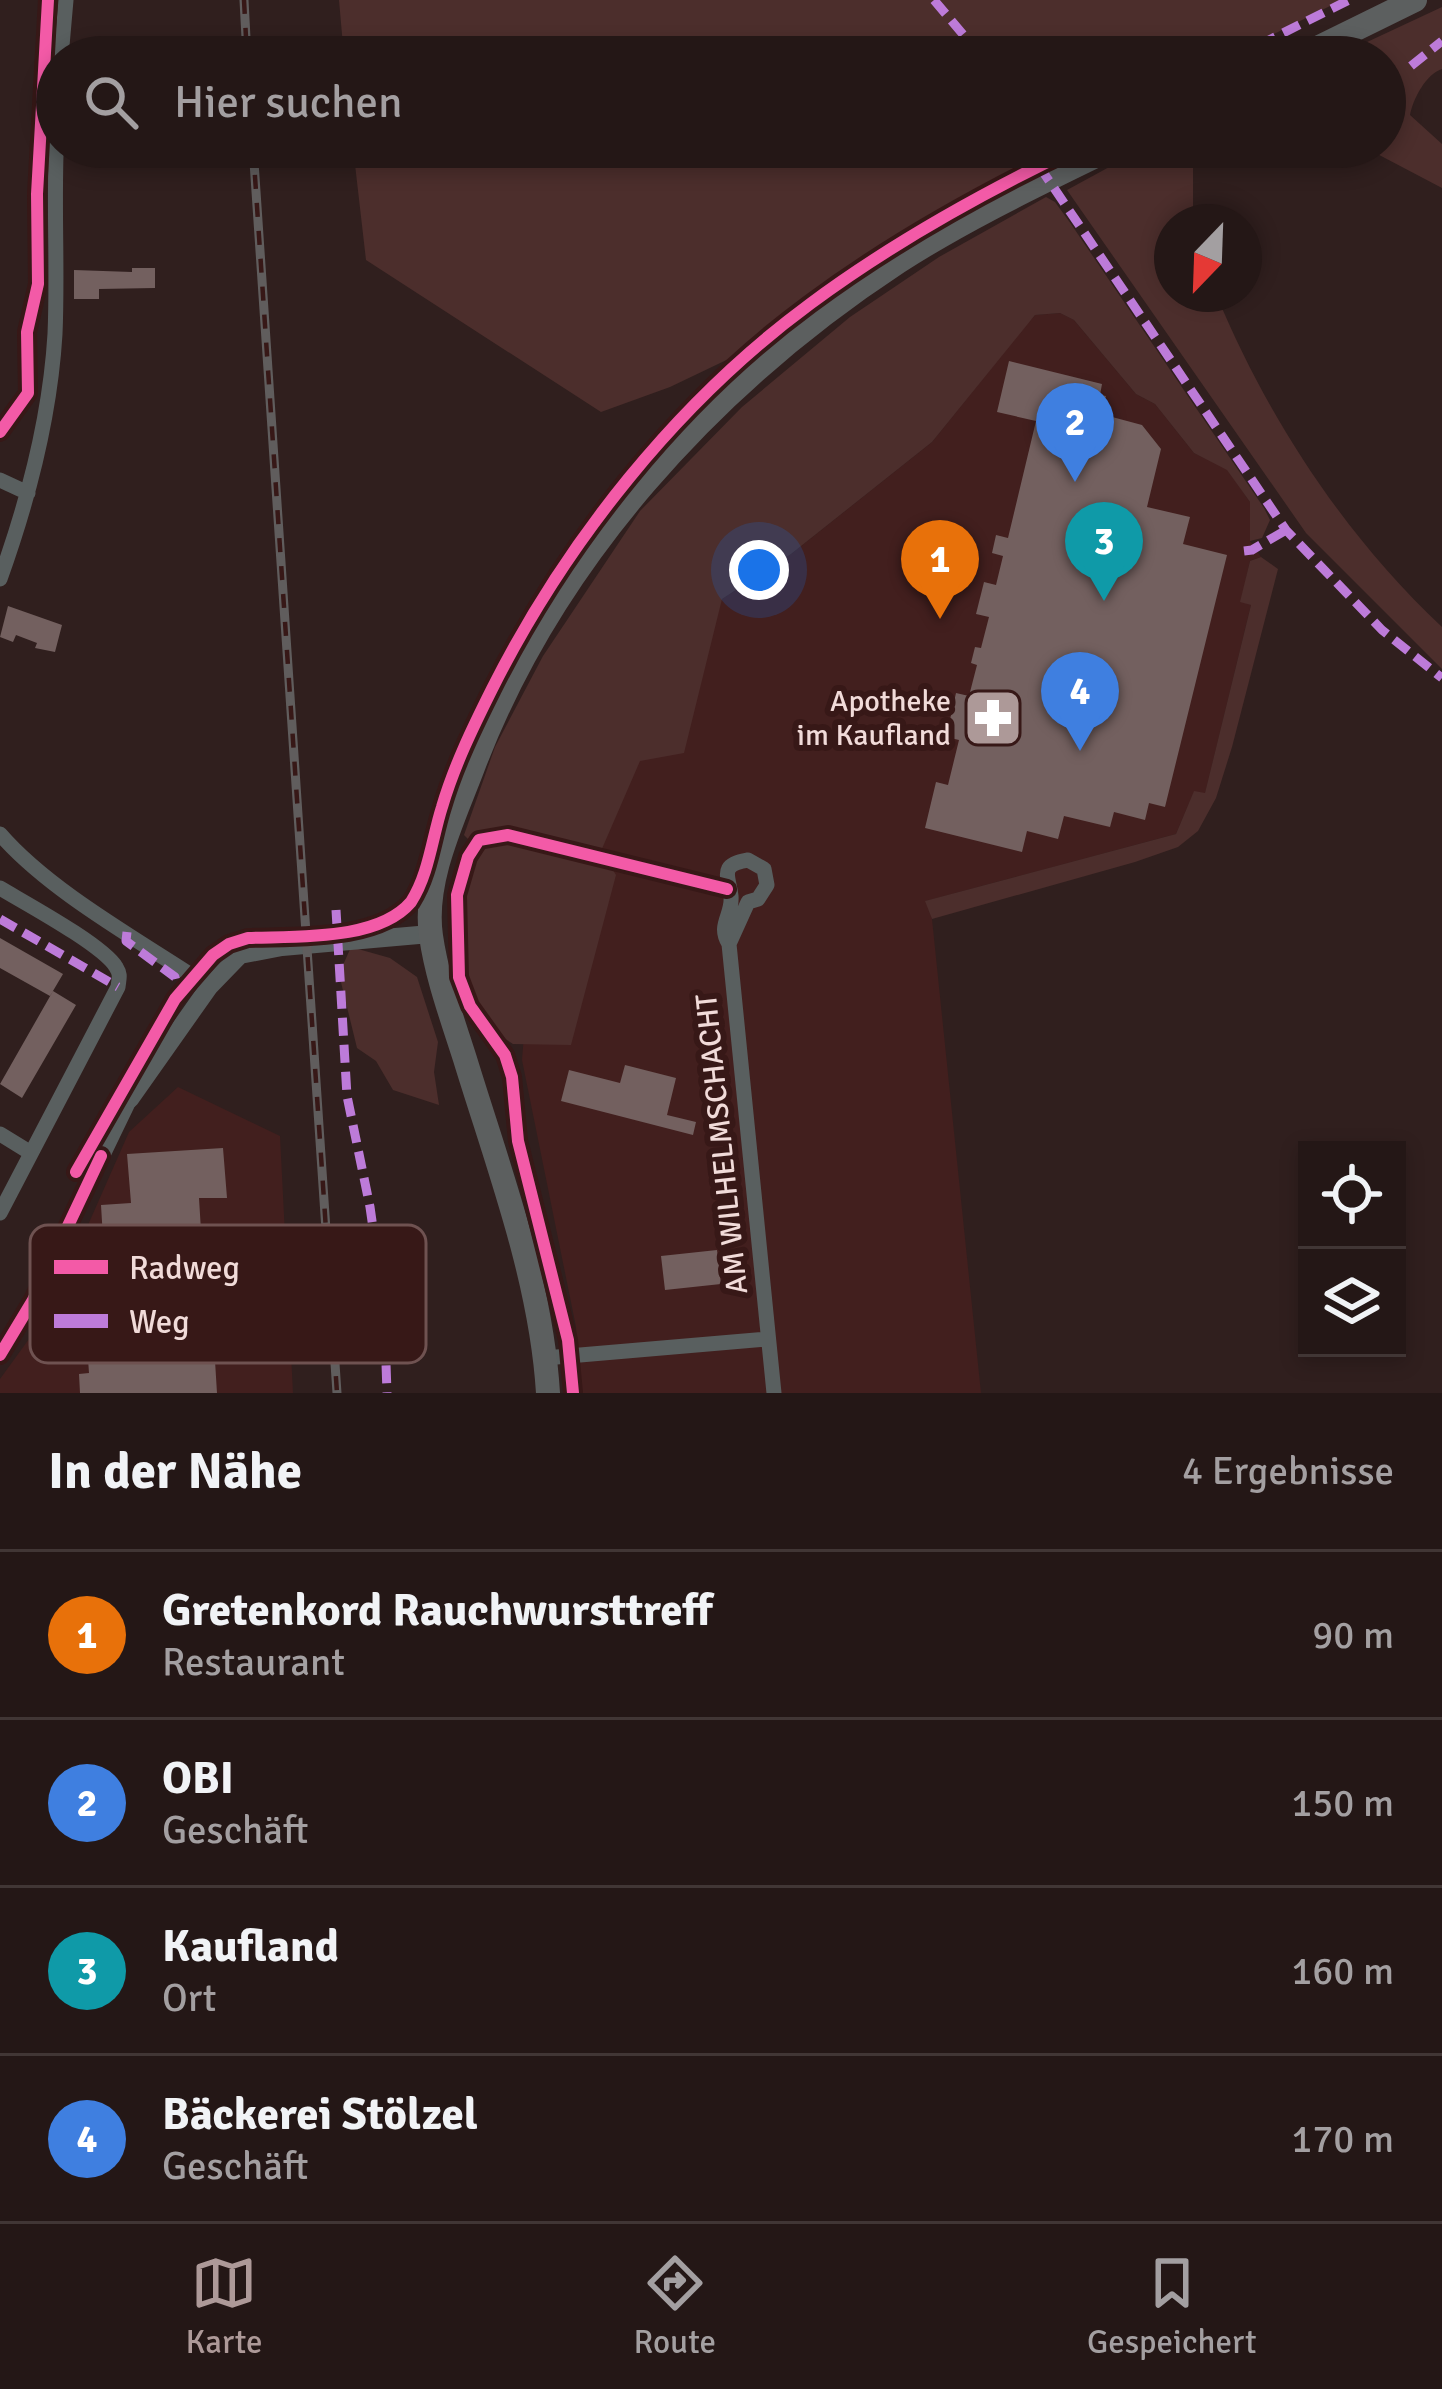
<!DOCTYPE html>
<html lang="de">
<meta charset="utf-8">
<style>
:root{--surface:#241716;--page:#2c201f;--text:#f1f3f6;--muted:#a39fa1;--line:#413635;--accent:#ad9998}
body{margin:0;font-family:Signika,sans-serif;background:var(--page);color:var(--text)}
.controls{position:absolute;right:36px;bottom:36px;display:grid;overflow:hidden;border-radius:0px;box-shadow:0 6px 18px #0003}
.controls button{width:108px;height:108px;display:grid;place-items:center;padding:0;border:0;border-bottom:3px solid var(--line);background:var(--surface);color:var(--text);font:60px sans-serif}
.compass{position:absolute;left:1154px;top:204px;width:108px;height:108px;border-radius:50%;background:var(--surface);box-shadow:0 6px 18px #0003;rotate:203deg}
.you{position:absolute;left:759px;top:570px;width:42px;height:42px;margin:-30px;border:9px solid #fff;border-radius:50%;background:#1a73e8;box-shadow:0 0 0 18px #1a73e833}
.badge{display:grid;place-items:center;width:78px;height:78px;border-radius:50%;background:var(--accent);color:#fff;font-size:39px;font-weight:700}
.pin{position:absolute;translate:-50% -99px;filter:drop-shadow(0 3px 6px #0008)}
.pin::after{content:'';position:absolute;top:63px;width:42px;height:36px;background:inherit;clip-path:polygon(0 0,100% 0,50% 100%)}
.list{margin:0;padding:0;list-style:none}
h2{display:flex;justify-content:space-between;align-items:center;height:156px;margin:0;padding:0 48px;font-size:51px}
h2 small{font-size:39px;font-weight:400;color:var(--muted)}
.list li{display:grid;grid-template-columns:78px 1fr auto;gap:36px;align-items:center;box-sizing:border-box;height:168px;padding:0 48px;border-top:3px solid var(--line)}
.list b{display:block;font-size:45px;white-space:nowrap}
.list p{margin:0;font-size:39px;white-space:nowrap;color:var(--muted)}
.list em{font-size:39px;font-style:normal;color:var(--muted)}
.icon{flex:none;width:66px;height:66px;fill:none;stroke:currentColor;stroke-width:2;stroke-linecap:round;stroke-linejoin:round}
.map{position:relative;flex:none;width:1442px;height:1393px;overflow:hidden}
.search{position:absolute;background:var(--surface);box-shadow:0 6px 18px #0003;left:36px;right:36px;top:36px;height:132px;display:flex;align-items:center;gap:30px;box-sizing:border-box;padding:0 42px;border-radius:66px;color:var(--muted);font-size:45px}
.sheet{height:828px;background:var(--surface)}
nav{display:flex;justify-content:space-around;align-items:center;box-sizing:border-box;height:168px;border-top:3px solid var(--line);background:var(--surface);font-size:33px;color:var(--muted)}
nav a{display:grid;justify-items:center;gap:6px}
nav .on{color:var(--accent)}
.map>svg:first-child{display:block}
.built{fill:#421f1e}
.green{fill:#4c2e2c}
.building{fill:#73605f}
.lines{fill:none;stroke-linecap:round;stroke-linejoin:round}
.minor{stroke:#595f5f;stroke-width:15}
.tertiary{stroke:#595f5f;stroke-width:18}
.primary{stroke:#5c5f5f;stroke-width:24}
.rail-casing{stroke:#605d5d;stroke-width:9}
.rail{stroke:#371817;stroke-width:4.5;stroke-dasharray:14;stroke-linecap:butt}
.quiet{stroke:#bd7bd9;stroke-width:9;stroke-dasharray:18 9;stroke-linecap:butt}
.cycleway-casing{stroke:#371817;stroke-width:20}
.cycleway{stroke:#f35aa7;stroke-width:12}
.labels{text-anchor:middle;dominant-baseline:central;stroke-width:12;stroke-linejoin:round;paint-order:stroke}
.poi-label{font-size:30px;fill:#f1dbd9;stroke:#371817;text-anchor:end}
.street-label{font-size:30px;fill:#f1dbd9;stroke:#371817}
.key{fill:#371817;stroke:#6f5251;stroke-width:3}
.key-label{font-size:33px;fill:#f1dbd9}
</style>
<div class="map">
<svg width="1442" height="1393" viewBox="0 0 1442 1393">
<rect width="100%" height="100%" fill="#301f1e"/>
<path class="built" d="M 1060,313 L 1074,320 L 1136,394 L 1155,404 L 1194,453 L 1227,469 L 1250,502 L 1250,541 L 1261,557 L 1250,561 L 1241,601 L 1251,605 L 1205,794 L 1194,792 L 1176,834 L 926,901 L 932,919 L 981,1393 L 579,1393 L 576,1327 L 522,1060 L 535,897 L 722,599 L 791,554 L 932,442 L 1026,325 L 1035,315 Z
M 178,1087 L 280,1136 L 293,1393 L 0,1393 L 0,1379 L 29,1339 L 43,1327 L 129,1132 Z"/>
<path class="green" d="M 339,0 L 1342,0 L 1228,57 L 344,57 Z
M 1442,7 L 1442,69 C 1426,74 1413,99 1410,115 L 1442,144 L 1442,188 L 1364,147 L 1385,147 L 1385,57 L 1335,57 Z
M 353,147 L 1057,147 L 955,205 L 834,281 L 739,354 L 670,387 L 601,412 L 366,260 Z
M 1146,147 L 1208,147 L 1193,167 L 1193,222 L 1172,222 L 1172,294 L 1216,294 C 1267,417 1344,535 1442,627 L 1442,669 L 1306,533 L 1067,190 Z
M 1046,197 L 1055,202 L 1071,224 L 1264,508 L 1270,520 L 1262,538 L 1250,541 L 1250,502 L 1227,470 L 1194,453 L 1155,404 L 1136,394 L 1074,320 L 1060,313 L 1035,315 L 932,442 L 791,554 L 722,599 L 684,753 L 640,761 L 601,851 L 616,875 L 571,1045 L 513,1044 L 484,1025 L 468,994 L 463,890 L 477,848 L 464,835 L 495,747 L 543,656 L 640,511 L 742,407 L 850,317 L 939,257 Z
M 1261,557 L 1278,569 L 1232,747 L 1216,798 L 1198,831 L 1178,847 L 1135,862 L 932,919 L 925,901 L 1176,834 L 1194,791 L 1205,793 L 1251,605 L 1240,602 L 1250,561 Z
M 351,947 L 390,958 L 417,977 L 438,1042 L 434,1072 L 439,1105 L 393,1090 L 376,1061 L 357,1048 L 339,974 Z"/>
<path class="building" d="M 132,268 L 155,268 L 155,288 L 99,289 L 99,299 L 74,299 L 74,270 L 132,272 Z
M 1009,361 L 1102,384 L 1100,395 L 1106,396 L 1101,414 L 1142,425 L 1161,449 L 1147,507 L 1190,517 L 1183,544 L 1227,555 L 1165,807 L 1149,803 L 1145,820 L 1114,812 L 1110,827 L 1064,816 L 1058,839 L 1027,831 L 1022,852 L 925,828 L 936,782 L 948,785 L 959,740 L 946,737 L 956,693 L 969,696 L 977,665 L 971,663 L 975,647 L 981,648 L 989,617 L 976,614 L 984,582 L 996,585 L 1003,556 L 992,553 L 996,535 L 1008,538 L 1036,421 L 997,412 Z
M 8,606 L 62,625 L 55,652 L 35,648 L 37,643 L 16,635 L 13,642 L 0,637 Z
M 0,938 L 63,974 L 50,996 L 0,968 Z
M 53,991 L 76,1005 L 22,1098 L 0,1084 Z
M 625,1065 L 676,1078 L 667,1115 L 696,1122 L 693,1135 L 561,1101 L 569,1070 L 620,1083 Z
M 223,1148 L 227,1198 L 199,1198 L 202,1247 L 208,1247 L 217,1393 L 80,1393 L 79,1374 L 89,1373 L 81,1257 L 104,1255 L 101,1205 L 131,1203 L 127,1154 Z
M 717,1250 L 721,1284 L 665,1290 L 661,1256 Z"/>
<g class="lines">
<path class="minor" d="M 61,57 L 66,0
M 0,480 L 28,493
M 0,579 C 28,501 50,418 55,334 C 58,266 53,198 57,130
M 0,834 C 51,893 144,943 209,987
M 0,888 C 25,903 103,945 116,967 C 121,975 119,978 118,987 L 0,1213
M 729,944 L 748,902 L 758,899 L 767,885 L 764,869 L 748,860 C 718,865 729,876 731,896 C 733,915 717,925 729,944 L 774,1393
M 0,1134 L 31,1153
M 0,1355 L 33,1300 L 130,1099
M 545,1358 L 768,1339"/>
<path class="tertiary" d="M 130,1099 L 209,987 L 240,955 L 282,947 L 430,934"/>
<path class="primary" d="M 1299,57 L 1415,0
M 548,1393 C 541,1279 498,1167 465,1059 C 452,1018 437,978 431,936 C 423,881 453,820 472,770 C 551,560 712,384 898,262 C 966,218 1041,183 1114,147"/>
<defs>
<path id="rail" d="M 244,0 L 247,57
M 253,147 L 337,1393"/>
</defs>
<use href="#rail" class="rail-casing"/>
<use href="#rail" class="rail"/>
<path class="quiet" d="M 934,0 L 982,57
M 1235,57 L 1349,0
M 1411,66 L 1442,41
M 1039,166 L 1286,530 L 1382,630 L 1442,678
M 1244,551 L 1252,550 L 1286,530
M 336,910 L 347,1096 L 370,1207 L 384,1305 L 387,1393
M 0,919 L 118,987
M 127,932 L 126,941 L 175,977 L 179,994"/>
<defs>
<path id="cycleway" d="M 0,432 L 28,393 L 27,332 L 38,284 L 37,194 L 48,0
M 76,1172 L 175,999 L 213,955 L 229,944 L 248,938 C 297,936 378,941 411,902 C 429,874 432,838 442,807 C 454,766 473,727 492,689 C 566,542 677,402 810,304 C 892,243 986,191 1078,147
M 0,1355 L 33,1300 L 101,1156
M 573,1393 L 568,1340 L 518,1141 L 512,1077 L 505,1055 L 470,1006 L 459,977 L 457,895 L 468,857 L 479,840 L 508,835 L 727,889"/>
</defs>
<use href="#cycleway" class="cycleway-casing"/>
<use href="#cycleway" class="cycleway"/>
</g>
<defs>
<symbol id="pharmacy-square" viewBox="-11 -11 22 22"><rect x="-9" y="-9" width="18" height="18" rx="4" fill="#ad9998" stroke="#371817"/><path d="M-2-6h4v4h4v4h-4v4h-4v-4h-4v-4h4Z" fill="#fff"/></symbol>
</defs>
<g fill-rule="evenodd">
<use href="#pharmacy-square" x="960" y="685" width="66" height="66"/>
</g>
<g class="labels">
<g class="poi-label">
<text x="951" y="701">Apotheke<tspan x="951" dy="34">im Kaufland</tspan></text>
</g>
<g class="street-label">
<text transform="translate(722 1144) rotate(-96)">AM WILHELMSCHACHT</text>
</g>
</g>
<rect x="30" y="1225" width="396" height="138" rx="18" class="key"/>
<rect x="54" y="1260" width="54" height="14" fill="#f35aa7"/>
<rect x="54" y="1314" width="54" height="14" fill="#bd7bd9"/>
<g class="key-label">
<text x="129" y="1279">Radweg</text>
<text x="129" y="1333">Weg</text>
</g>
</svg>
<div class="controls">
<button><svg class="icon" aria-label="locate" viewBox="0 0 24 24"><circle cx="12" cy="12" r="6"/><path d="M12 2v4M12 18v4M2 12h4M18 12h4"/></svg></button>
<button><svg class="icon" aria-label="layers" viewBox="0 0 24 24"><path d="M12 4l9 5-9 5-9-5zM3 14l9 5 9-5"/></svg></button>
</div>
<svg class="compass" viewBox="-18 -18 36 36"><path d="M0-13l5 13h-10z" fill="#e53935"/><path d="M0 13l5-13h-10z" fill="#a39fa1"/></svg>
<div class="you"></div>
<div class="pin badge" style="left:940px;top:619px;background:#e8710a">1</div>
<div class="pin badge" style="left:1075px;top:482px;background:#3f7fe0">2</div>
<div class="pin badge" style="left:1104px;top:601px;background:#0f9aa8">3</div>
<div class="pin badge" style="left:1080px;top:751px;background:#3f7fe0">4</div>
<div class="search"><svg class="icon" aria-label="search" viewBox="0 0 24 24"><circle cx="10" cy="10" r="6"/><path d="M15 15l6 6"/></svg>Hier suchen</div>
</div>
<section class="sheet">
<h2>In der Nähe<small>4 Ergebnisse</small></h2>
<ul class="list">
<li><span class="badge" style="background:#e8710a">1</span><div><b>Gretenkord Rauchwursttreff</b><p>Restaurant</p></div><em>90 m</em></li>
<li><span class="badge" style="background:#3f7fe0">2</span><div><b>OBI</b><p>Geschäft</p></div><em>150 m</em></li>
<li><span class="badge" style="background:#0f9aa8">3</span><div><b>Kaufland</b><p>Ort</p></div><em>160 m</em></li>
<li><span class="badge" style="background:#3f7fe0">4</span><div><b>Bäckerei Stölzel</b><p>Geschäft</p></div><em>170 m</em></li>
</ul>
</section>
<nav>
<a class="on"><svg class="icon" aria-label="map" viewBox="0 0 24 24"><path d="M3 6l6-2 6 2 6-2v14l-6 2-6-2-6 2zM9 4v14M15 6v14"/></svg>Karte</a>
<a><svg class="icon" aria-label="directions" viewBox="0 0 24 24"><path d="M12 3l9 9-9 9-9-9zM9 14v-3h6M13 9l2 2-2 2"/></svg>Route</a>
<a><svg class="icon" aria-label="saved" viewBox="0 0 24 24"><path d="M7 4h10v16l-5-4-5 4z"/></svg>Gespeichert</a>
</nav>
